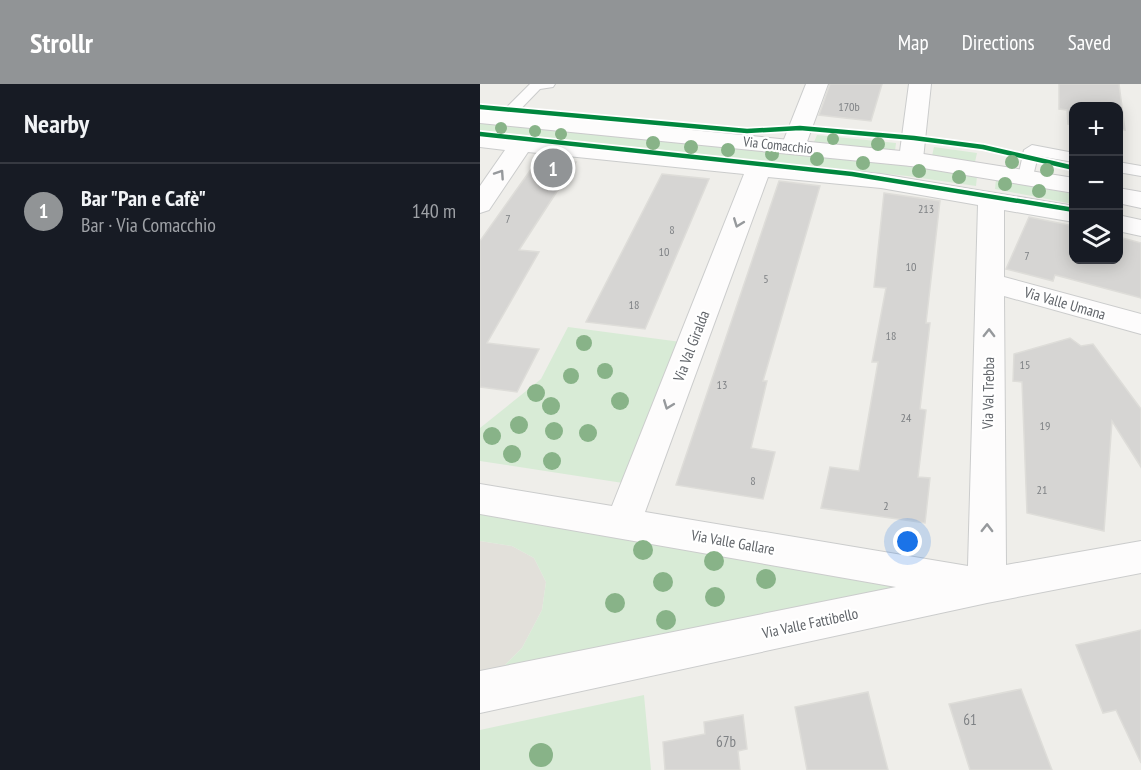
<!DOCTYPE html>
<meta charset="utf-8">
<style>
:root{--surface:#171b24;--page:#242831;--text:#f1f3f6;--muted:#9ea1a6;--line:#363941;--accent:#919496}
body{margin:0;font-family:"PT Sans Narrow",sans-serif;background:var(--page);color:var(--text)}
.controls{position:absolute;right:18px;top:18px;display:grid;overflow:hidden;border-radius:12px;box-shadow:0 3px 15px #0003}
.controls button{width:54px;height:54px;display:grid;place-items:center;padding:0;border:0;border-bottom:2px solid var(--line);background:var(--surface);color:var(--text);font:30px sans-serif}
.you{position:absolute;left:428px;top:458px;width:21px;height:21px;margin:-15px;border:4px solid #fff;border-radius:50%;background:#1a73e8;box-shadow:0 0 0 9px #1a73e833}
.badge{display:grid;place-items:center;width:39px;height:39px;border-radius:50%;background:var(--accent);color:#fff;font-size:20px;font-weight:700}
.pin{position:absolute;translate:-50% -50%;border:3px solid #fff;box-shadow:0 2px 6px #0006}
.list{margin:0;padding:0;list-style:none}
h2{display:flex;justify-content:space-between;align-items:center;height:78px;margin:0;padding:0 24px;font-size:26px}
h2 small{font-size:20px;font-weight:400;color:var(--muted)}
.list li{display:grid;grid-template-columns:39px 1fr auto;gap:18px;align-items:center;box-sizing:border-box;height:96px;padding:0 24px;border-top:2px solid var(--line)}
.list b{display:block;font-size:22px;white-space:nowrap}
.list p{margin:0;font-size:20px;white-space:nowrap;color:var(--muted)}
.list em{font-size:20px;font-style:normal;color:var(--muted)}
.icon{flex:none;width:33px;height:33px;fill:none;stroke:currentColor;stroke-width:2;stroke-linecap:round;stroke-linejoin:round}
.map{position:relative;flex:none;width:661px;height:686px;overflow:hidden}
header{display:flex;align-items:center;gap:36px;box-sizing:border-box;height:84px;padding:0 30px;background:var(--accent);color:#fff}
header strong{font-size:28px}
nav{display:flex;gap:33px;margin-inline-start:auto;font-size:21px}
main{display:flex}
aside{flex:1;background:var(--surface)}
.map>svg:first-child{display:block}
.education{fill:#e2e0da}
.green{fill:#d8ebd6}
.building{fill:#d6d5d3;stroke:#deddd9;stroke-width:1.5}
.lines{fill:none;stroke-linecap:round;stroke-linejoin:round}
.service-casing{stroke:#cbcccc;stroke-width:2}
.minor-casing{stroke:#cbcccc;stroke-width:2}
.secondary-casing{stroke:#cacacb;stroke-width:2}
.service{fill:#fdfcfc;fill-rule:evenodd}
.minor{fill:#fdfcfc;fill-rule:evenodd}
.secondary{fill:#fdfcfc;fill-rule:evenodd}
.cycleway-casing{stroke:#fff;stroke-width:8}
.cycleway{stroke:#00873e;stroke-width:4.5}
.tree{fill:#88b388}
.oneway{stroke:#96999c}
.labels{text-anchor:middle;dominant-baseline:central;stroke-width:4.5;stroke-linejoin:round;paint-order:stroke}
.number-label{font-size:12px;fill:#7e8184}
.far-street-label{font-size:14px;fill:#5f6368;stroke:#fff}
.street-label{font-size:15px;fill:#5f6368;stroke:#fff}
.near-number-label{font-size:15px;fill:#7e8184}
</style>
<header>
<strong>Strollr</strong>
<nav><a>Map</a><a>Directions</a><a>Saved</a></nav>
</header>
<main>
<aside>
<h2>Nearby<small></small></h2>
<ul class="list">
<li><span class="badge">1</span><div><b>Bar &quot;Pan e Cafè&quot;</b><p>Bar · Via Comacchio</p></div><em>140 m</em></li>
</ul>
</aside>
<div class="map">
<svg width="661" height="686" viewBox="0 0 661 686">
<rect width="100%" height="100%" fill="#efeeea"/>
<path class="education" d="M 0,457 L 32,462 L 54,474 L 66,498 L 62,526 L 42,564 L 11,595 L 0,597 Z"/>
<path class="green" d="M 0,38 L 431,82 L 497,92 L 496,102 L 427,92 L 0,48 Z
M 337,51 L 416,59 L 415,67 L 334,58 Z
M 454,63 L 497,69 L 495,78 L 452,72 Z
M 516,95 L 593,110 L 593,120 L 515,105 Z
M 88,243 L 201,258 L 143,399 L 0,377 L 0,344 L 61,295 Z
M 0,422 L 459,504 L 11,595 L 42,564 L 62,526 L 66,498 L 54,474 L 32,462 L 0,457 Z
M 164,611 L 171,686 L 0,686 L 0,646 Z"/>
<path class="building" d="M 350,0 L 402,0 L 391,37 L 339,31 Z
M 579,0 L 639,0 L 645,46 L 639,45 L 639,22 L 594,22 L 594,41 L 588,40 L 587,26 L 579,25 Z
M 59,74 L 96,78 L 39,166 L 59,168 L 7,259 L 59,265 L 37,308 L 0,303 L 0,157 Z
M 182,90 L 229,95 L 165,245 L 106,238 Z
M 299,97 L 340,102 L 283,297 L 287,297 L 271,364 L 295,368 L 283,415 L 196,401 Z
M 404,109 L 460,117 L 446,239 L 450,239 L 440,325 L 446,326 L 438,393 L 450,394 L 445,439 L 341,424 L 350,383 L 379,387 L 398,278 L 392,278 L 406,204 L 394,203 Z
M 549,133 L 594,142 L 594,176 L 639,176 L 639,153 L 661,159 L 661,214 L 575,191 L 573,197 L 526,185 Z
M 590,254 L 601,262 L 613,260 L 661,325 L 661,383 L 632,337 L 624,447 L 547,429 L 542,298 L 533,297 L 534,270 Z
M 661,546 L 661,679 L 636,626 L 623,629 L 596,561 Z
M 541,605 L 572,686 L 490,686 L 469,620 Z
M 388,608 L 408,686 L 327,686 L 315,623 Z
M 263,631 L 267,665 L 258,667 L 260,686 L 185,686 L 183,658 L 225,650 L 224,638 Z"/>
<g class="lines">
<defs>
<path id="service" d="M 50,0 L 75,0 L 73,3 L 60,5 L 29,37 L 19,37 L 17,34 L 19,31 Z
M 552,61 L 594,69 L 594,78 L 558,72 L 552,96 L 540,96 L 538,93 L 544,66 Z
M 638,78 L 661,82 L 661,92 L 638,88 Z"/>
<path id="minor" d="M 326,0 L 348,0 L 325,63 L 321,68 L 313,70 L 305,68 L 301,63 Z
M 429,0 L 451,0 L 443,75 L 439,80 L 431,82 L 423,80 L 419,75 Z
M 0,49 L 401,90 L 594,122 L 594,138 L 524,126 L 524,193 L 661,230 L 661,250 L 524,212 L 526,481 L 661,457 L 661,489 L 507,519 L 0,629 L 0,587 L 416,503 L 0,430 L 0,400 L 132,422 L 264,90 L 48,68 L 9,126 L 0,129 L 0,102 L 25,66 L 0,63 ZM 288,93 L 401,104 L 498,121 L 488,482 L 165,428 Z
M 638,131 L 661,136 L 661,152 L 638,147 Z"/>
<path id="secondary" d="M 0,25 L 431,68 L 594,94 L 594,109 L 431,82 L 0,39 Z
M 638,104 L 661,108 L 661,124 L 638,119 Z"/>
</defs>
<use href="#service" class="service-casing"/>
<use href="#minor" class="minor-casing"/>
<use href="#secondary" class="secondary-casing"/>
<use href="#service" class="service"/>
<use href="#minor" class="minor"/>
<use href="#secondary" class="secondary"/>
<defs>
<path id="cycleway" d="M 0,23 L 267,47 L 320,44 L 434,54 L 503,63 L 594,84
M 0,50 L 372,90 L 594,126"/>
</defs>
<use href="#cycleway" class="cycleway-casing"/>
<use href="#cycleway" class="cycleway"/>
</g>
<g class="tree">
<circle cx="21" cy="44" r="6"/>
<circle cx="55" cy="47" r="6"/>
<circle cx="81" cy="50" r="6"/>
<circle cx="353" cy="55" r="6"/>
<circle cx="173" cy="59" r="7"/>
<circle cx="398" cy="60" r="7"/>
<circle cx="211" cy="63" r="7"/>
<circle cx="248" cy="66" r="7"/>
<circle cx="292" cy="70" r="7"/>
<circle cx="337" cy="75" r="7"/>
<circle cx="532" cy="78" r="7"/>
<circle cx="383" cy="79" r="7"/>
<circle cx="567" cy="86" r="7"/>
<circle cx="439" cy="87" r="7"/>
<circle cx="479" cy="93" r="7"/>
<circle cx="525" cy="100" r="7"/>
<circle cx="559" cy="107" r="7"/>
<circle cx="104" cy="259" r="8"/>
<circle cx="125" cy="287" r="8"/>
<circle cx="91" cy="292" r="8"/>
<circle cx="56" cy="309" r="9"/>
<circle cx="140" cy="317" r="9"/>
<circle cx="71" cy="322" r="9"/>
<circle cx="39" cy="341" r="9"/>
<circle cx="74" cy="347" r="9"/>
<circle cx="108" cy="349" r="9"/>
<circle cx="12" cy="352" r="9"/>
<circle cx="32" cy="370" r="9"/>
<circle cx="72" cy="377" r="9"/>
<circle cx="163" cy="466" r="10"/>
<circle cx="234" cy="477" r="10"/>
<circle cx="286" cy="495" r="10"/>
<circle cx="183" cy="498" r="10"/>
<circle cx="235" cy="513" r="10"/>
<circle cx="135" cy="519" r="10"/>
<circle cx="186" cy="536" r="10"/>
<circle cx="61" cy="671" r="12"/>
</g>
<defs><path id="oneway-chevron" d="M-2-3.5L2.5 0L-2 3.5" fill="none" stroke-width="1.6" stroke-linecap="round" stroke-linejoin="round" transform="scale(1.5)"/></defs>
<g class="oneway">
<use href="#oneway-chevron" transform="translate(20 90) rotate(-56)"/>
<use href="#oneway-chevron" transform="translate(258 139) rotate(111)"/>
<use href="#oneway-chevron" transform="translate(509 249) rotate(-89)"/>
<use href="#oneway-chevron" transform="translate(188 321) rotate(111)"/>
<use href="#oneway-chevron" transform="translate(507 444) rotate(-89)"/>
</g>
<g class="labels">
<g class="number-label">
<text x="369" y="22">170b</text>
<text x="446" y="124">213</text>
<text x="28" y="134">7</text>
<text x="192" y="145">8</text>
<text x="184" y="167">10</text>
<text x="547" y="171">7</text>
<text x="431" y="182">10</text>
<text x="286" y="194">5</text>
<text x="154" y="220">18</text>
<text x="411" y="251">18</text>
<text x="545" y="280">15</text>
<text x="242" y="300">13</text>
<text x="426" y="333">24</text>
<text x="565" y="341">19</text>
<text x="273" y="396">8</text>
<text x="562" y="405">21</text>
<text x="406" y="421">2</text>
</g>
<g class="far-street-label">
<text transform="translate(298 61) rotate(6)">Via Comacchio</text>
</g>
<g class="street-label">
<text transform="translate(585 219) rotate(16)">Via Valle Umana</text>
<text transform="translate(211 262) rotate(-69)">Via Val Giralda</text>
<text transform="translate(508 309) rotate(-89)">Via Val Trebba</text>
<text transform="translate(253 458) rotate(10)">Via Valle Gallare</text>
<text transform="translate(330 539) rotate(-12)">Via Valle Fattibello</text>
</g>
<g class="near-number-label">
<text x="490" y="635">61</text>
<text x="246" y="657">67b</text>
</g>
</g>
</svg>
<div class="controls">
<button>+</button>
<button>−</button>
<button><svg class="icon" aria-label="layers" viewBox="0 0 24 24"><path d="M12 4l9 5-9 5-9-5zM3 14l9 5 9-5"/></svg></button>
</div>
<div class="you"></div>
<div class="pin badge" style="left:73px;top:84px">1</div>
</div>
</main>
